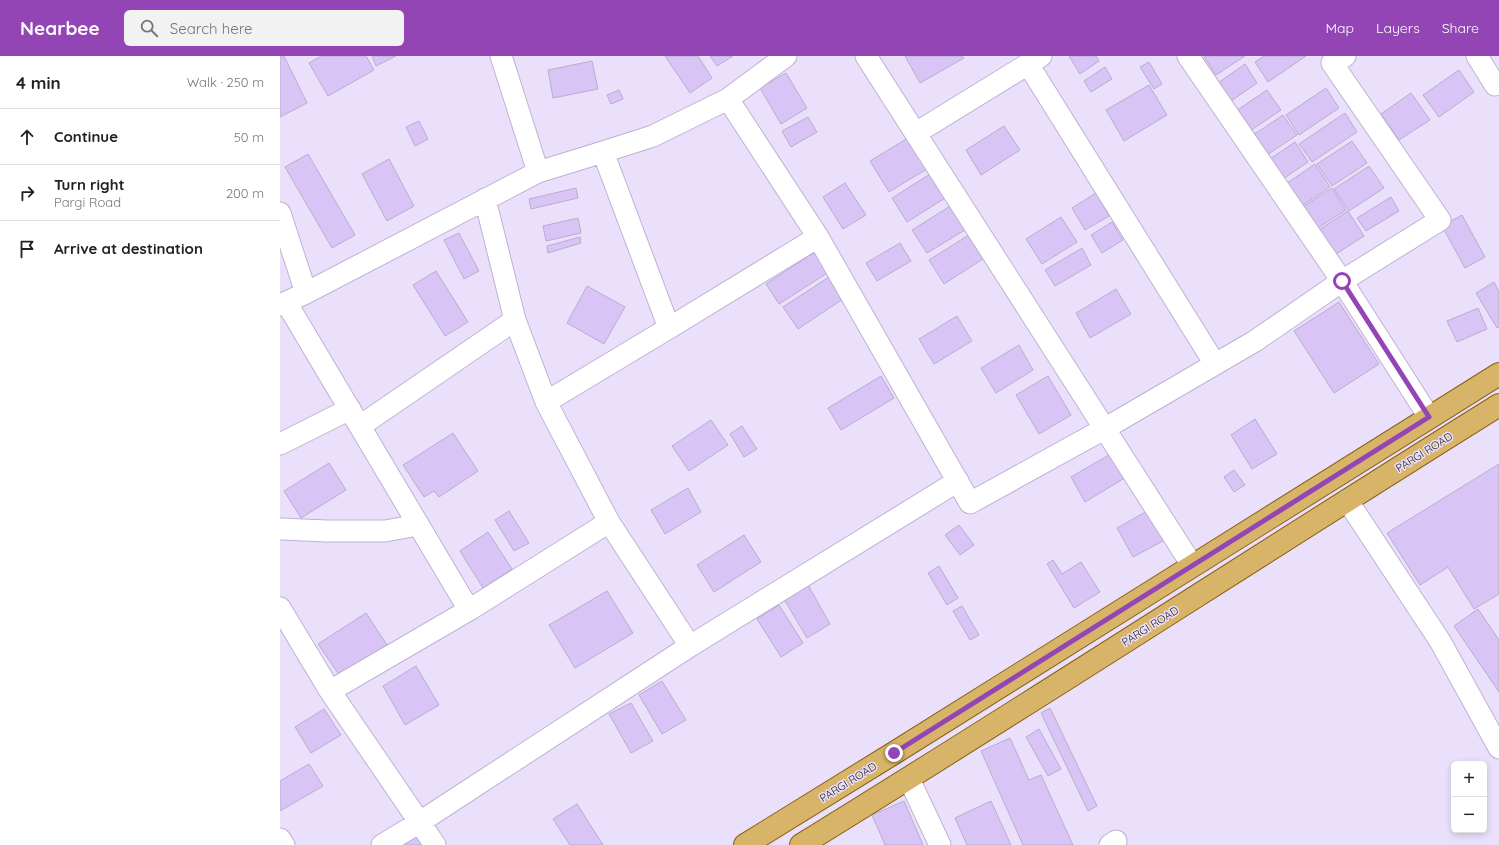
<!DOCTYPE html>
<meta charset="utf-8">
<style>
:root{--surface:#fff;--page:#f2f2f2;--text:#202124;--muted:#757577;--line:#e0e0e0;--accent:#9345b5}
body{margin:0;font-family:Quicksand,sans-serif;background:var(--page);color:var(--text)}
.controls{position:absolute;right:12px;bottom:12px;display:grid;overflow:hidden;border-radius:6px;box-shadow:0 2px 6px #0003}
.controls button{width:36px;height:36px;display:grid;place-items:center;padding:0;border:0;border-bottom:1px solid var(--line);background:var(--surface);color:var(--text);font:20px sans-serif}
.stop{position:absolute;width:12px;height:12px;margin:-9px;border:3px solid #9345b5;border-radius:50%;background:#fff}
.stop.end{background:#9345b5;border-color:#fff;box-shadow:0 1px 4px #0008}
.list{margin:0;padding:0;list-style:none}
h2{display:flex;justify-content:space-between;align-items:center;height:52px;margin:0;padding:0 16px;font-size:17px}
h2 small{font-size:13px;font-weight:400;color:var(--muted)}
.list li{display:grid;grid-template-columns:26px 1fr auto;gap:12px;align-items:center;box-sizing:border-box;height:56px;padding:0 16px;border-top:1px solid var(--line)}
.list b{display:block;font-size:15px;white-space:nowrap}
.list p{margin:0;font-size:13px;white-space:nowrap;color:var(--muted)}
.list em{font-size:13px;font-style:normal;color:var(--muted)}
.icon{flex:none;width:22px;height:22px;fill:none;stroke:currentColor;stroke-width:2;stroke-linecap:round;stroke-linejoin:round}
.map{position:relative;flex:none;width:1219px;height:789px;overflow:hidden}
header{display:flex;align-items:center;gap:24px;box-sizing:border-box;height:56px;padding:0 20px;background:var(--accent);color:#fff}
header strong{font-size:19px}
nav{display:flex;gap:22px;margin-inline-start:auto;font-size:14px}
.search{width:280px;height:36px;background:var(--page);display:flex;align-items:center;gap:10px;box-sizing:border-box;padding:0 14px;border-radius:6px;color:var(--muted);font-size:15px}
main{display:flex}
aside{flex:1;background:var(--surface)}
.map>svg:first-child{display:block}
.building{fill:#d9c4f6;stroke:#baaccd}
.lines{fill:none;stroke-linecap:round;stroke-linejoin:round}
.minor-casing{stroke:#bfb1d2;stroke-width:23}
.primary-casing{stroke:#896113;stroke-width:24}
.minor{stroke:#fff;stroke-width:21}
.primary{stroke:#d7b468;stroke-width:22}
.route{stroke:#9345b5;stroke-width:5}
.labels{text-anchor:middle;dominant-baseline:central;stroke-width:3;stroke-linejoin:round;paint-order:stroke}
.street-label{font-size:11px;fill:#292330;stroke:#ebe0fc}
</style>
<header>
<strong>Nearbee</strong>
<div class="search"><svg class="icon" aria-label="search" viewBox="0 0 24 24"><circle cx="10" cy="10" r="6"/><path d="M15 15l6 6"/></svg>Search here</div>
<nav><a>Map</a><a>Layers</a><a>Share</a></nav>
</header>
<main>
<aside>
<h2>4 min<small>Walk · 250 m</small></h2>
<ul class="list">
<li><svg class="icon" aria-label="ahead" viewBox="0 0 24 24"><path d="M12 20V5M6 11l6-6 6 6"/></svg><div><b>Continue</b></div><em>50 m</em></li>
<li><svg class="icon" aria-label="right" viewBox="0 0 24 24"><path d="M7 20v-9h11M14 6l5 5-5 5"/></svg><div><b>Turn right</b><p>Pargi Road</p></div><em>200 m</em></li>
<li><svg class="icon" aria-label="arrive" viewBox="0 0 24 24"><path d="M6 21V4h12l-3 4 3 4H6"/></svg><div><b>Arrive at destination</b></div></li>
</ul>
</aside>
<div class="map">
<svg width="1219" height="789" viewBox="0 0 1219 789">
<rect width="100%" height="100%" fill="#ebe0fc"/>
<path class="building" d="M 0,0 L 4,0 L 27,47 L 0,61 Z
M 41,0 L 86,0 L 94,14 L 48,40 L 29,7 Z
M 92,0 L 116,0 L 96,10 Z
M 385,0 L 418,0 L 432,22 L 410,37 Z
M 430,0 L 453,0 L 437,10 Z
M 625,0 L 682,0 L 684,2 L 640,27 Z
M 789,0 L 816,0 L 819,5 L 800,18 Z
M 926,0 L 965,0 L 936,19 L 924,1 Z
M 984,0 L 1026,0 L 988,26 L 975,6 Z
M 312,5 L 318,33 L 273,42 L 268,14 Z
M 869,6 L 882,28 L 874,33 L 860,11 Z
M 965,8 L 977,27 L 951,45 L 938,27 Z
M 825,11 L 832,23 L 811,36 L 804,25 Z
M 1179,14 L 1194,36 L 1159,61 L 1143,39 Z
M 506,17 L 527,52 L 501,68 L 480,32 Z
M 869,29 L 887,59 L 844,85 L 826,54 Z
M 1046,32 L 1059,52 L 1019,79 L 1006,59 Z
M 339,34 L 343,43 L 331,48 L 327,39 Z
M 987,34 L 1001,54 L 967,77 L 953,57 Z
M 1131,37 L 1150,64 L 1119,84 L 1101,58 Z
M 1065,57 L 1077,76 L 1032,106 L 1019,88 Z
M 1003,59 L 1017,79 L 984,101 L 970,81 Z
M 528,61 L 537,76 L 511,91 L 502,75 Z
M 139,65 L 148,83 L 135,90 L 126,71 Z
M 724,70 L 740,94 L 701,119 L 686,94 Z
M 636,77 L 655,108 L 609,136 L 590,105 Z
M 1072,85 L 1087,107 L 1052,130 L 1037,108 Z
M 1015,86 L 1028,106 L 1000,125 L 987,105 Z
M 28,98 L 75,179 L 52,192 L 5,111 Z
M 109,103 L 134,150 L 107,165 L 82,118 Z
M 1035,108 L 1050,131 L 1015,154 L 1000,132 Z
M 1089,110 L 1104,132 L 1069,155 L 1054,133 Z
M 655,115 L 670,139 L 627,166 L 612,142 Z
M 565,127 L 586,159 L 563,173 L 543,141 Z
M 296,132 L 298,142 L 251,153 L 249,143 Z
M 1052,132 L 1066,154 L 1030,177 L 1016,155 Z
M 816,137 L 829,160 L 805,174 L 792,152 Z
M 1111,141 L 1119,155 L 1086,175 L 1077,162 Z
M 675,147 L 690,171 L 647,197 L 632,174 Z
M 1068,155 L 1084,180 L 1047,204 L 1031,179 Z
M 1182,159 L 1205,201 L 1185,212 L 1162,170 Z
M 781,161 L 797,186 L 762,208 L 746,183 Z
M 298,162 L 301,177 L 266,185 L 263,170 Z
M 832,166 L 843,184 L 822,197 L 811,179 Z
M 179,177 L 199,215 L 184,223 L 164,184 Z
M 692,177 L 706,201 L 664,228 L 649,204 Z
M 300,181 L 301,187 L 268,197 L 267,190 Z
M 620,187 L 631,205 L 597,225 L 586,207 Z
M 802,192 L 811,209 L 775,230 L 765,214 Z
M 538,194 L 552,214 L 499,248 L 486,228 Z
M 156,215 L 188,266 L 165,280 L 133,229 Z
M 552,219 L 566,241 L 518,273 L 503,251 Z
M 1214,226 L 1219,236 L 1219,271 L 1217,272 L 1196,237 Z
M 307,230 L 345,251 L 324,288 L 287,267 Z
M 836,233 L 851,258 L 810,282 L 796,257 Z
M 1059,246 L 1099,308 L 1054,337 L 1014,275 Z
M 1198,252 L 1207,273 L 1177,286 L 1167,265 Z
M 677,260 L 692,285 L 654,308 L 639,283 Z
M 739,289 L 753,314 L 716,337 L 701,312 Z
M 601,320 L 614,342 L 561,374 L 548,352 Z
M 768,320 L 791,359 L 759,378 L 736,339 Z
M 975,363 L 997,398 L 972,413 L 951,379 Z
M 431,364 L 448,389 L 409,415 L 392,390 Z
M 462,370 L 477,393 L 464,401 L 450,378 Z
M 173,377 L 198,415 L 159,441 L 154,435 L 144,441 L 123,409 Z
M 834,396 L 848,420 L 805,446 L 791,421 Z
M 49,407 L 66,434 L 21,462 L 4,435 Z
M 1219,408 L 1219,452 L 1218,453 L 1219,455 L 1219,538 L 1194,553 L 1168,511 L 1140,529 L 1107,477 Z
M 954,414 L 965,429 L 954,436 L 944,421 Z
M 408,432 L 421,456 L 385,478 L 371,454 Z
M 869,454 L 885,484 L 853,501 L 837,472 Z
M 229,455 L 249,487 L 234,495 L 215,464 Z
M 679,469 L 694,489 L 680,499 L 665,479 Z
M 208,476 L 232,513 L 203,532 L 180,495 Z
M 464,479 L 481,506 L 434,536 L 417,509 Z
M 773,504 L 782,518 L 801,506 L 820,536 L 794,552 L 767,508 Z
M 659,510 L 678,542 L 667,549 L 648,517 Z
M 528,529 L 550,568 L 527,582 L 504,543 Z
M 327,535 L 353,577 L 295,612 L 269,569 Z
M 499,549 L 523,587 L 501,601 L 477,563 Z
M 682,550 L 699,579 L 690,584 L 673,555 Z
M 1198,553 L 1219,584 L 1219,636 L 1174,570 Z
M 86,557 L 107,589 L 60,620 L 38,588 Z
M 136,610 L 159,649 L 125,669 L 103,630 Z
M 382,625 L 406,664 L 382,678 L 359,639 Z
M 351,647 L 373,685 L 351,697 L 329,658 Z
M 770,652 L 817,750 L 808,755 L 761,657 Z
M 44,653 L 61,679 L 31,697 L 15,671 Z
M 759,673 L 781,713 L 768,720 L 746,681 Z
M 730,682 L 749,724 L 761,719 L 793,789 L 743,789 L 701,695 Z
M 29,708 L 43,730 L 0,755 L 0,725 Z
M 624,745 L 643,789 L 605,789 L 592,759 Z
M 711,745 L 731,789 L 687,789 L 675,762 Z
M 297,748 L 323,789 L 290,789 L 273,763 Z
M 136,781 L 142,789 L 123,789 Z"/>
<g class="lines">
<defs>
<path id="minor" d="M 221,0 L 258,116
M 506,0 L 448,43 L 538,181 L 690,447 L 824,373 L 975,285 L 1062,225 L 908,0
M 586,0 L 912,509
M 1065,0 L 1052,7 L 1160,164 L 1062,225 L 1149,361
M 1197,0 L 1215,29
M 748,8 L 935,308
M 448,43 L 373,80 L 323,96 L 389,272 L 538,181
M 636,77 L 761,0
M 205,143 L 235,264
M 0,157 L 26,237
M 6,246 L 189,554
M 0,249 L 26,237 L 258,116 L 323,96
M 266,346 L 389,272
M 80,370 L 235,264 L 266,346 L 329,466
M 0,388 L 70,353
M 1067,444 L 1160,585 L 1219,692
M 0,473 L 47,475 L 105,475 L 138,469
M 0,552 L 50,635 L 155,789
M 50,635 L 189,554 L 329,466 L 410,590
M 629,723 L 660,789
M 0,783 L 4,789
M 102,789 L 140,766 L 410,590 L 678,425
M 830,789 L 836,785"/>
<path id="primary" d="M 465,789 L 614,697 L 1219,318
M 521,789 C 755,645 985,495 1219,349"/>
</defs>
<use href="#minor" class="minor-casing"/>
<use href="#primary" class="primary-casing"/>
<use href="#minor" class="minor"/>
<use href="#primary" class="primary"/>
</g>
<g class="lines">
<path class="route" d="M 614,697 L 1149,361 L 1062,225"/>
</g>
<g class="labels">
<g class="street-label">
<text transform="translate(1144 396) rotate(-32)">PARGI ROAD</text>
<text transform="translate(870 570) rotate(-32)">PARGI ROAD</text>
<text transform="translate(568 726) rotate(-32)">PARGI ROAD</text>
</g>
</g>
</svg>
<div class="controls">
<button>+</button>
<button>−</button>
</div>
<div class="stop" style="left:1062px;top:225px"></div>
<div class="stop end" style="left:614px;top:697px"></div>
</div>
</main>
